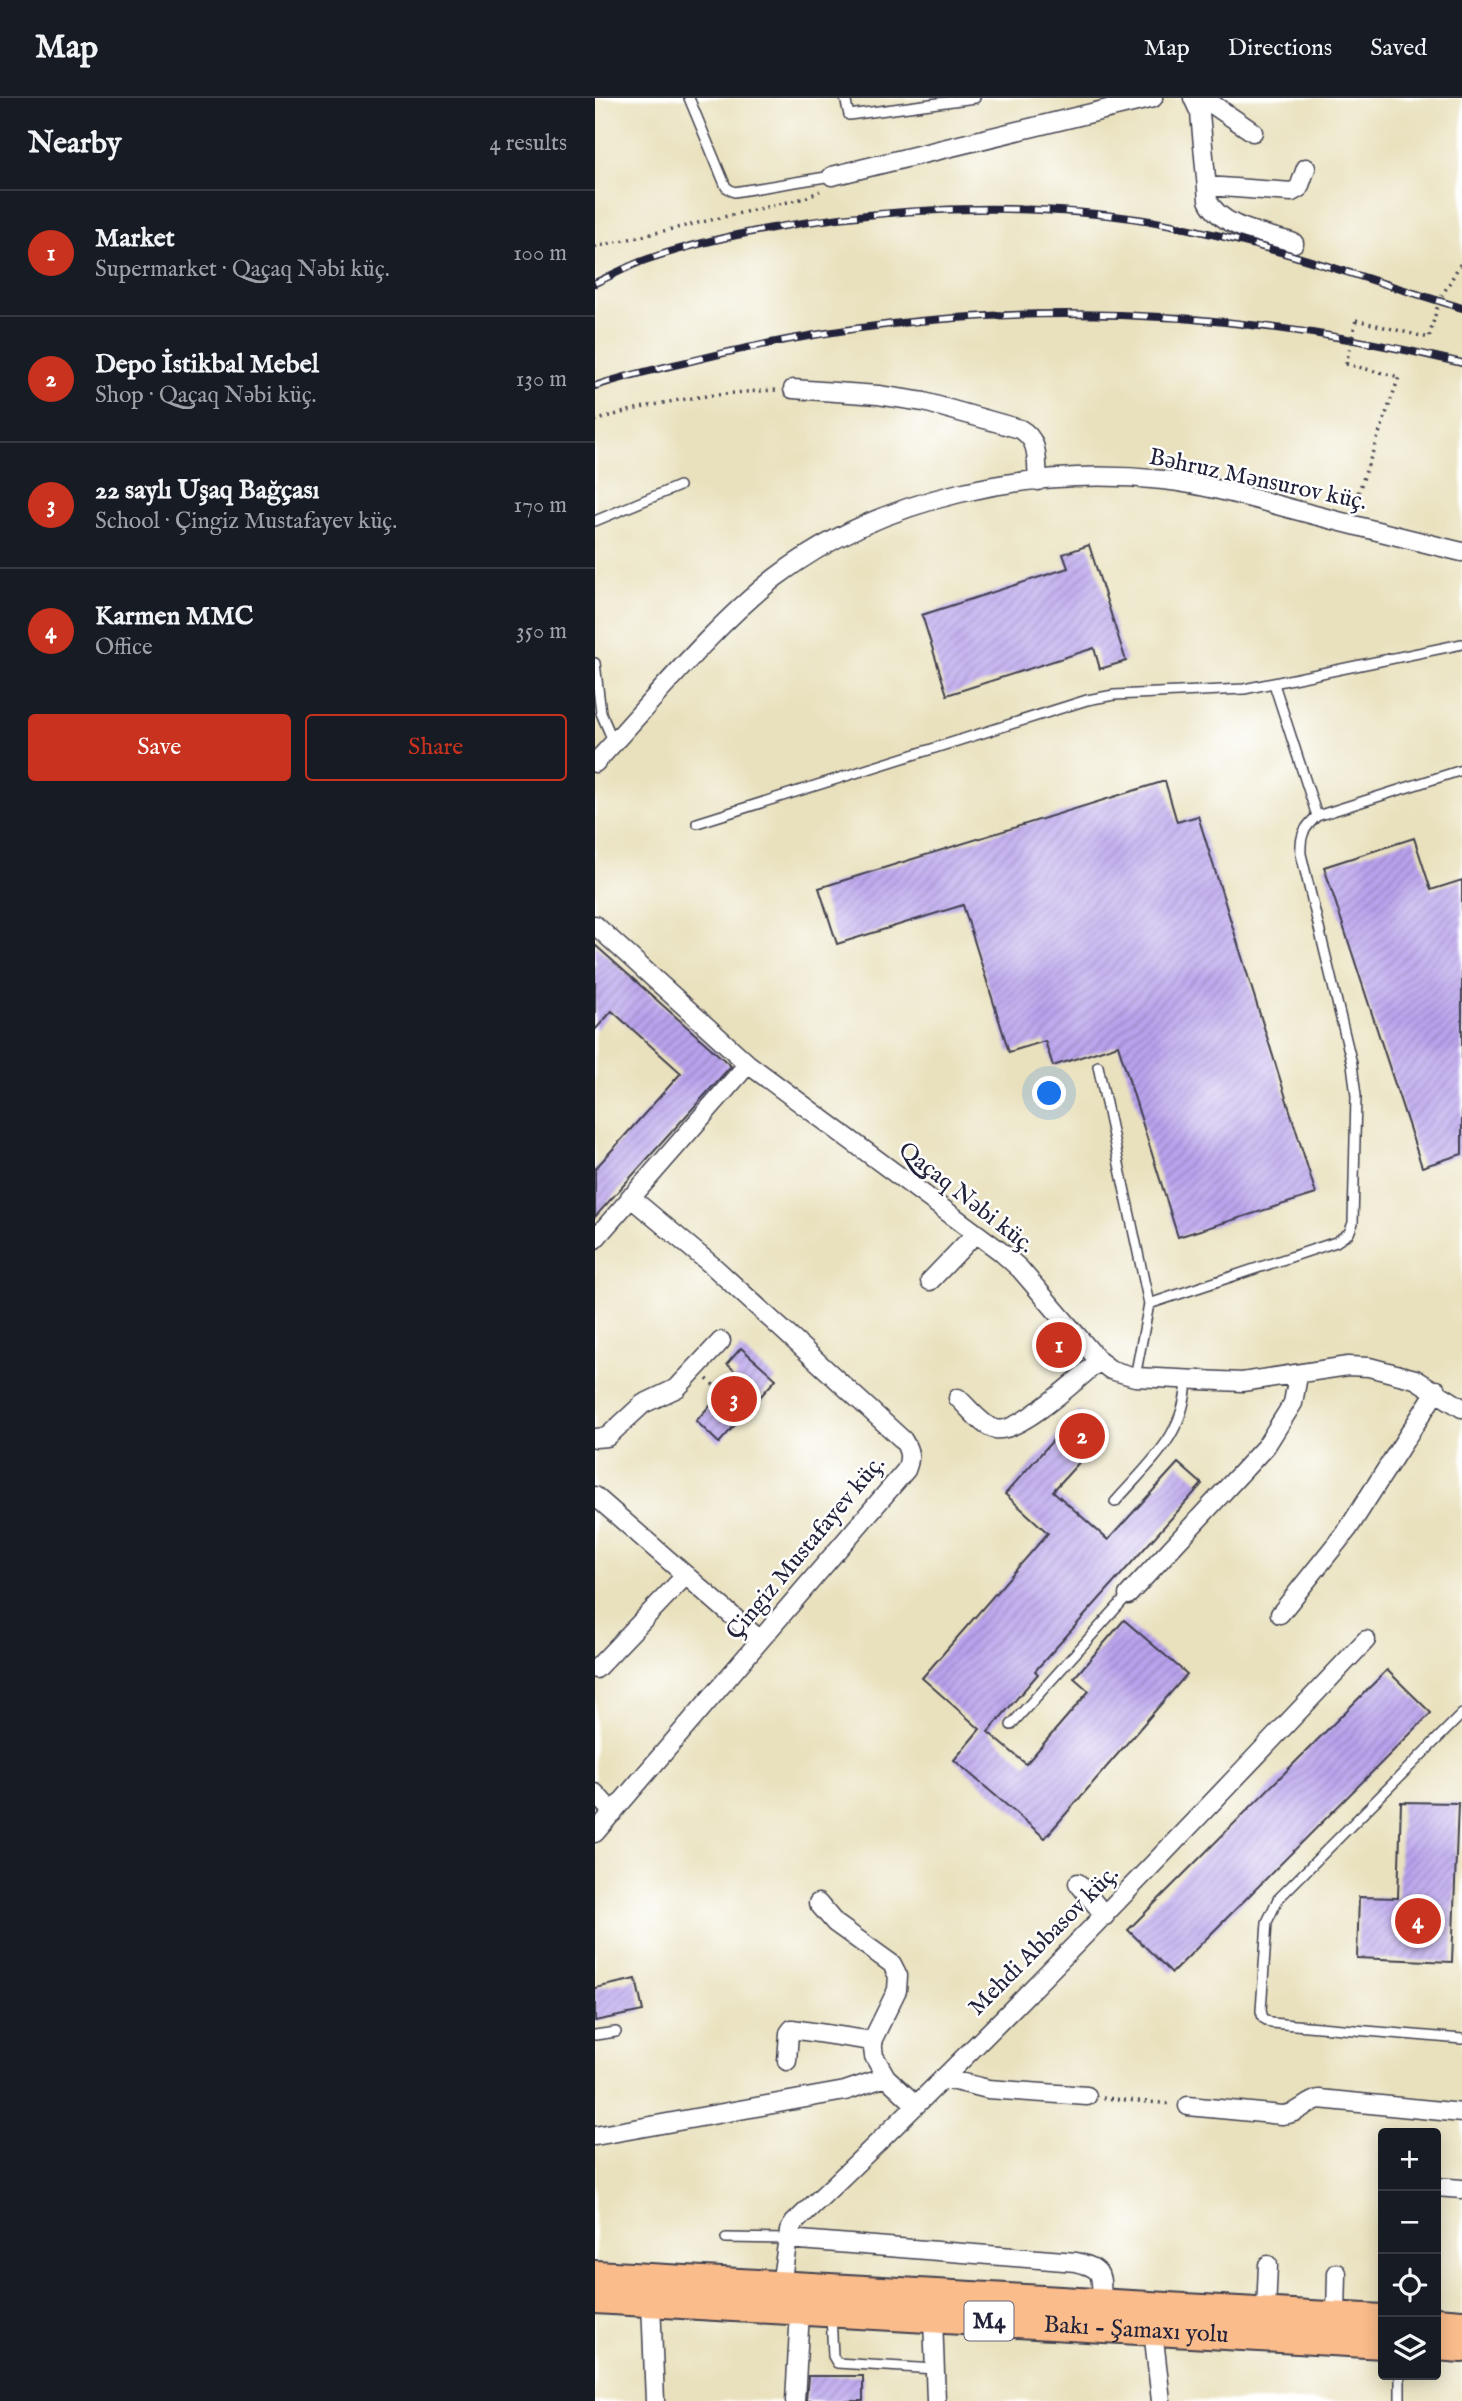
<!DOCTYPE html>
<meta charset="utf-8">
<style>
:root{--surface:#171b24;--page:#20242c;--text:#f1f3f6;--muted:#9ea1a6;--line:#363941;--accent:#c8321e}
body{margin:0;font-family:"IM FELL English",serif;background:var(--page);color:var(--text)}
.controls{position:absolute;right:21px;bottom:21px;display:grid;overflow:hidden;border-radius:7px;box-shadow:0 4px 18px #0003}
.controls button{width:63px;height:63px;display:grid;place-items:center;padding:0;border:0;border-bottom:2px solid var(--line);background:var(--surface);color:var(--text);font:35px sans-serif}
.you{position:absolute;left:455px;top:996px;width:24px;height:24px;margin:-18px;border:5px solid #fff;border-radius:50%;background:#1a73e8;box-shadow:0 0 0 10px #1a73e833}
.badge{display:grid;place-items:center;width:46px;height:46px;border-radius:50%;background:var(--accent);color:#fff;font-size:23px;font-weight:700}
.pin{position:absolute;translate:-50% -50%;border:4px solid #fff;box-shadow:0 2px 7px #0006}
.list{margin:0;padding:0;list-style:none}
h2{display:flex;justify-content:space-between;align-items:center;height:91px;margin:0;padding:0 28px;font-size:30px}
h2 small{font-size:23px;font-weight:400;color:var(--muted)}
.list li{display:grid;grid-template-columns:46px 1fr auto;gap:21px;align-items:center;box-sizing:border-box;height:126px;padding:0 28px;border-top:2px solid var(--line)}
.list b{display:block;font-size:26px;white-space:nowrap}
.list p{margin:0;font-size:23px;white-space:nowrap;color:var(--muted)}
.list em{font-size:23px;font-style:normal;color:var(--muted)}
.actions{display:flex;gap:14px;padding:21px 28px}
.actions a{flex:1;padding:16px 0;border:2px solid var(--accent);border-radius:7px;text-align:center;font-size:24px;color:var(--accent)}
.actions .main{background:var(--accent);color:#fff}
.icon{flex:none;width:38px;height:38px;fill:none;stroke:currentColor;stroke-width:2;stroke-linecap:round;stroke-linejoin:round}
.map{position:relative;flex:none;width:867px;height:2303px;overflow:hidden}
header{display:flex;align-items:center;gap:42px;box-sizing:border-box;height:98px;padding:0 35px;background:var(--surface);border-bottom:2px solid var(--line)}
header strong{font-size:33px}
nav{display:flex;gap:38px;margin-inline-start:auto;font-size:24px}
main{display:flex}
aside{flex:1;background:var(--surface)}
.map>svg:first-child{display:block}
.building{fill:url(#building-hatch)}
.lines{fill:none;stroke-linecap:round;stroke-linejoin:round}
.service-casing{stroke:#403f4e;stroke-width:12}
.minor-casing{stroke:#403f4e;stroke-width:21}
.trunk-casing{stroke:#403f4e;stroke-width:32}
.path{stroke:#403f4e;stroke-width:3.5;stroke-dasharray:2 5;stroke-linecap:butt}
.service{stroke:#fff;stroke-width:9}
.minor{stroke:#fff;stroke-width:18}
.trunk{stroke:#fabc8b;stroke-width:28}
.rail-casing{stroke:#22223b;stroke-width:8}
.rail{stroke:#fff;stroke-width:5;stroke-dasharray:16;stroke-linecap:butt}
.path-bridge{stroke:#403f4e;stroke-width:3.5;stroke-dasharray:2 5;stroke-linecap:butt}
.labels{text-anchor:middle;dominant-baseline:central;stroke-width:5;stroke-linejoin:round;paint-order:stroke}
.shield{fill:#fff;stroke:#646476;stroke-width:2}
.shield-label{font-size:23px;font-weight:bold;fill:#22223b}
.street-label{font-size:24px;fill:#22223b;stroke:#fff}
</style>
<header>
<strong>Map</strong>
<nav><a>Map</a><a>Directions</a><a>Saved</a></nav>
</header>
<main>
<aside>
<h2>Nearby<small>4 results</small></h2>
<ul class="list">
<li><span class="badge">1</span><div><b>Market</b><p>Supermarket · Qaçaq Nəbi küç.</p></div><em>100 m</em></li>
<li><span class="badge">2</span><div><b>Depo İstikbal Mebel</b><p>Shop · Qaçaq Nəbi küç.</p></div><em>130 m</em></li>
<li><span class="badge">3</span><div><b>22 saylı Uşaq Bağçası</b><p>School · Çingiz Mustafayev küç.</p></div><em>170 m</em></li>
<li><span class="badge">4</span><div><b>Karmen MMC</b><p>Office</p></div><em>350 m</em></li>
</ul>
<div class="actions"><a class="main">Save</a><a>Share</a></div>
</aside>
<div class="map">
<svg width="867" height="2303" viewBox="0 0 867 2303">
<defs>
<pattern id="building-hatch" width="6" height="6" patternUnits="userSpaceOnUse" patternTransform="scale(1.75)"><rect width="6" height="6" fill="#b9a3ed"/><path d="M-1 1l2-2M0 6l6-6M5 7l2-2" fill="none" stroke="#9684c1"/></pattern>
</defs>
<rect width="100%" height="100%" fill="#fff"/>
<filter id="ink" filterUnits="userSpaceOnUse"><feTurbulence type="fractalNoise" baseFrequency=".0143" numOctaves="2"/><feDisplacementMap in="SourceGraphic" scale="14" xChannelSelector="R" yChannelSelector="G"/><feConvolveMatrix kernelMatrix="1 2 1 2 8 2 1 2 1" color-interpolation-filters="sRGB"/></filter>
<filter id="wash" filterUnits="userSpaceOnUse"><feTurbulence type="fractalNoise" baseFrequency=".00686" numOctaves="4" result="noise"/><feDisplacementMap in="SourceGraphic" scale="28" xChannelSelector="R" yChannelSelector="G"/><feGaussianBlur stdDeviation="1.57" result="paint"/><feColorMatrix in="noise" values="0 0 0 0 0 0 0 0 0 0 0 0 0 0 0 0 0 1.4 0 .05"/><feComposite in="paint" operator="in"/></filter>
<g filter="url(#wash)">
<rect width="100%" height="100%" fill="#e9e1bd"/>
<g id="blocks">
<path class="building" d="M 494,447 L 531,563 L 505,571 L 499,550 L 352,597 L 327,517 L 473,470 L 468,456 Z
M 570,683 L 582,724 L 603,718 L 721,1096 L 583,1139 L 523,947 L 458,968 L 450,943 L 414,954 L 368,807 L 242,846 L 224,790 Z
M 819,740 L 836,792 L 867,782 L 867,1056 L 827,1069 L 729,769 Z
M 0,847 L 136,968 L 0,1119 L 0,1071 L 86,975 L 17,913 L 0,932 Z
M 146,1250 L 181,1281 L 124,1345 L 101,1323 L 143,1276 L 132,1266 Z
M 484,1313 L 510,1336 L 458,1393 L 513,1442 L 583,1365 L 607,1386 L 440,1573 L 443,1576 L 393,1634 L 431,1666 L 494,1593 L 479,1580 L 529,1522 L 592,1576 L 450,1740 L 359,1662 L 385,1631 L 327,1580 L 453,1435 L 410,1396 Z
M 792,1572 L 836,1615 L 577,1875 L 533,1832 Z
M 806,1704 L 863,1705 L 857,1864 L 762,1860 L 764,1799 L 803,1800 Z
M 41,1881 L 48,1913 L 0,1923 L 0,1890 Z
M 213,2278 L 268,2278 L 268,2303 L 211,2303 Z"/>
</g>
</g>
<g filter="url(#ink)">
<use href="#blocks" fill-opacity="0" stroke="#403f4e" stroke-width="2"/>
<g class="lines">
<defs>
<path id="service" d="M 94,0 L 131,89 L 139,94 L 237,78
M 250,0 L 254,17 L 380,0
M 0,423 L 84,388
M 0,565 L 6,615 L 19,645
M 679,586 L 722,718
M 102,725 L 492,602 L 519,597 L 649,591 L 867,546
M 503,968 L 554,1206
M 540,1279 L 554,1206 L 741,1144 L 754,1135 L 758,1125 L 761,998 L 757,966 L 706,756 C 705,737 709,730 722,718 L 867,672
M 520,1404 C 555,1364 590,1337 592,1281
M 867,1616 L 683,1801 L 672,1824 L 666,1913 L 668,1920 L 676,1925 L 867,1941
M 416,1627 L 533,1497
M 0,1937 L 21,1934
M 131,2140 L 192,2141
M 236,2216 L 238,2258 L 242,2265 L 340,2271
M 805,2277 L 805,2303"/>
<path id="minor" d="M 598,0 L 605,15 L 613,102 C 625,130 671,136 699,145
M 600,2 L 617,6 L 658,34
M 237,78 L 558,0
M 612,88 L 697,94 L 704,90 L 711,70
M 198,291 L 283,297 L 329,304 L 425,331 C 445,342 441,362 443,383
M 0,665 C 56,605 117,529 181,479 C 287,398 437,368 568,382 C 615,387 662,402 708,414 C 761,428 814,441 867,454
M 0,827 L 153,966 L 405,1153 L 425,1171 L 504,1263 L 516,1272 L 540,1279 L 647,1284 L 753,1268 L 774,1269 L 820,1281 L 867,1310
M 0,1141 L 153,966
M 335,1183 L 381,1135
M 363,1300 C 373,1309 387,1328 400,1331 C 423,1337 486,1278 504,1263
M 0,1340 L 12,1339 L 48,1306 L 82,1290 L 126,1243
M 0,1398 L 165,1542
M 533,1497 L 671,1348 L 698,1305 L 703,1278
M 685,1516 L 753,1431 L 842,1292
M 1,1571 L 91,1477
M 0,1695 L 18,1715
M 0,1735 L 311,1372 C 316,1360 315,1353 308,1342 L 119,1169 L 35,1099
M 483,1785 L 510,1818
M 223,1805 L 240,1825 L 297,1866 L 303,1878 L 302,1892 L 277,1943 L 279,1958 L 291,1979
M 192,1963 L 194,1935 L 197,1931 L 277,1943
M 348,1980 L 393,1991 L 492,1998
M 593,2008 L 687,2017 C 704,2016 709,2005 724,2001 L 867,2015
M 0,2038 L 250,1993 L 291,1979 L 321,2007
M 841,2089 L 867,2091
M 192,2141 L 481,2164 C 511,2171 505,2178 507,2205
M 186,2187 L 194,2133 L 199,2125 C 397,1938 584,1740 771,1542
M 56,2204 L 60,2303
M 671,2214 L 673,2167
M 741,2218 L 742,2175
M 338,2220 L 341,2303
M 558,2232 L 566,2303
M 200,2303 L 205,2213"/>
<g id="trunk">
<path d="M 0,2177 L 788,2221"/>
<path id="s1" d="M 0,2201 L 788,2246"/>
<path d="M 841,2224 L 867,2226"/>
<path d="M 841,2248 L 867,2250"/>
</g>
</defs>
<use href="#service" class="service-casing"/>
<use href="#minor" class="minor-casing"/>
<use href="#trunk" class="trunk-casing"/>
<path class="path" d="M 0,149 L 210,100 L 225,93
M 761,222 L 834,240 L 844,203 L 867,163
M 751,266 L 804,279 L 758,410
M 0,323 C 60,303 120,295 183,292
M 112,1281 L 127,1295
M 508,2000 L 577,2006"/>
<use href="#service" class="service"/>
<use href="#minor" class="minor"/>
<use href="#trunk" class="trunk"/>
<defs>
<path id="rail" d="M 0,185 C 18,177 35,167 53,161 C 202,111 423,96 577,127 C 675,147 771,181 867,210
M 0,288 C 30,278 61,271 92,264 C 349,198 610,202 867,265"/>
</defs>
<use href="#rail" class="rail-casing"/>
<use href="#rail" class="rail"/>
<path class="path-bridge" d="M 751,266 L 761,222"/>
</g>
</g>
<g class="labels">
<rect class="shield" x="369.5" y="2203.5" width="49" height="39" rx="5"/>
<g class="shield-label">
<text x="394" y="2223">M4</text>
</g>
<g class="street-label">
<text transform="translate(663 382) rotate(12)">Bəhruz Mənsurov küç.</text>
<text transform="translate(371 1100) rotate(38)">Qaçaq Nəbi küç.</text>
<text transform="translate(211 1450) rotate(-50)">Çingiz Mustafayev küç.</text>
<text transform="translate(449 1843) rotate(-45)">Mehdi Abbasov küç.</text>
<text stroke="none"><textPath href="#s1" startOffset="542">Bakı - Şamaxı yolu</textPath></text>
</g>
</g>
</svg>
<div class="controls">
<button>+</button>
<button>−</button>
<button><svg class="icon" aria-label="locate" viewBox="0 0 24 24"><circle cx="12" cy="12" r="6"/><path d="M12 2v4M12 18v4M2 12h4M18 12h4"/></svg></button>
<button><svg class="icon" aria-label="layers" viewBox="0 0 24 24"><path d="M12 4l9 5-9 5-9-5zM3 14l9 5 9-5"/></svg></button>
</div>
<div class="you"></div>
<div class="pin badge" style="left:464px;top:1247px">1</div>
<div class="pin badge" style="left:487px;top:1338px">2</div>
<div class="pin badge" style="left:139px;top:1301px">3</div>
<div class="pin badge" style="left:823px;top:1823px">4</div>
</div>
</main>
